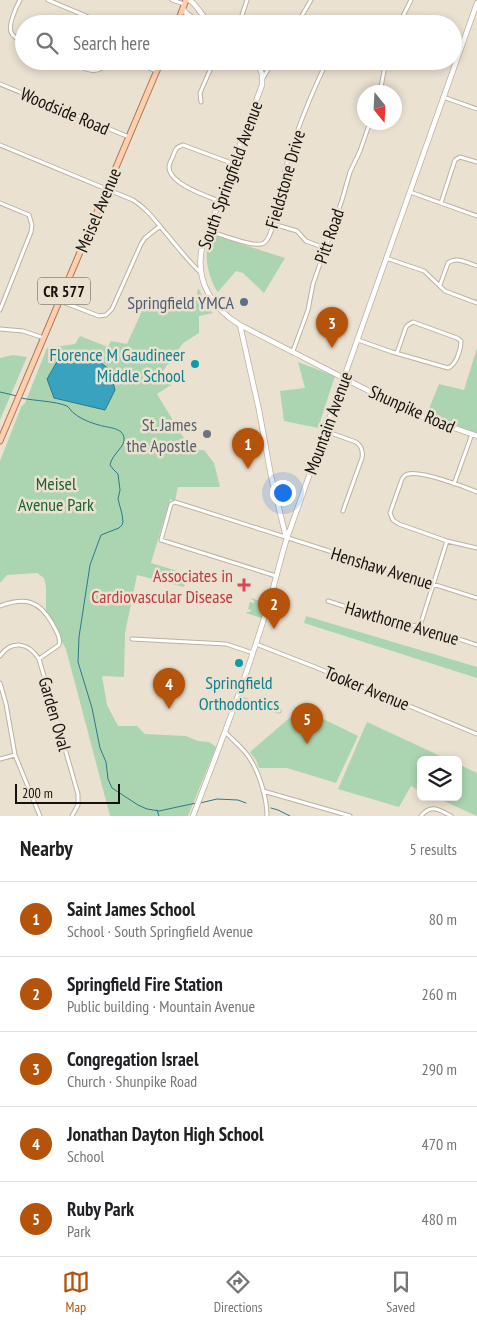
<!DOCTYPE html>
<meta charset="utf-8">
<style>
:root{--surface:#fff;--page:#f2f2f2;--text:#202124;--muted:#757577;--line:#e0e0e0;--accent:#b45309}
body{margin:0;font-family:"PT Sans Narrow",sans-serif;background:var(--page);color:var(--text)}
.controls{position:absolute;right:15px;bottom:15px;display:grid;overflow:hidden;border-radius:8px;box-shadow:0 2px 8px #0003}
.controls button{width:45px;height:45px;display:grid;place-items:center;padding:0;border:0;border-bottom:1px solid var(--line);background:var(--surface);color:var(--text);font:25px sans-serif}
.compass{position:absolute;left:357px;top:85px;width:45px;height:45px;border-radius:50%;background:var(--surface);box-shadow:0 2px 8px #0003;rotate:162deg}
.scale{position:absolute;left:15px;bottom:12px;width:105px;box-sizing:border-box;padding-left:5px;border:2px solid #15120d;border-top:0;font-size:14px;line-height:18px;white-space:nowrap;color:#15120d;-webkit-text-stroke:4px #ebe1d1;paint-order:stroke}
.you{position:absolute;left:282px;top:492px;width:18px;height:18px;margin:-12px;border:4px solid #fff;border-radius:50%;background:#1a73e8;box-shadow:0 0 0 8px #1a73e833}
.badge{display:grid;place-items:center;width:32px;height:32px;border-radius:50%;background:var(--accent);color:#fff;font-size:16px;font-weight:700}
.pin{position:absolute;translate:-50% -41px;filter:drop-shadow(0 1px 2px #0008)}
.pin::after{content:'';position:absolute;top:26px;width:18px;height:15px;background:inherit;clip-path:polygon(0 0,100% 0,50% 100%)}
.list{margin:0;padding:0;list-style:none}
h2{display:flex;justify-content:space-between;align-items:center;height:65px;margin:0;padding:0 20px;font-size:21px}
h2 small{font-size:16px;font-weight:400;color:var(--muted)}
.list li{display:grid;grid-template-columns:32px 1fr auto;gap:15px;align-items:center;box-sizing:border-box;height:75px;padding:0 20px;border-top:1px solid var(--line)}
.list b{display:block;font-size:19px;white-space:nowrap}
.list p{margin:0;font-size:16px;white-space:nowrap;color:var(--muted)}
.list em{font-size:16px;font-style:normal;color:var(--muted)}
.icon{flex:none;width:28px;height:28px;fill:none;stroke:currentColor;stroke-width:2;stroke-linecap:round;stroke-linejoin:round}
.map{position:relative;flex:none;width:477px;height:816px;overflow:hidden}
.search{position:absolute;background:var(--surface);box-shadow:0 2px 8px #0003;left:15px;right:15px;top:15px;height:55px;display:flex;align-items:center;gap:12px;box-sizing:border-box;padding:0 18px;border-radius:28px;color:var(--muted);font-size:19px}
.sheet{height:440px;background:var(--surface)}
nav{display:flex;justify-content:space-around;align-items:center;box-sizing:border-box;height:70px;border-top:1px solid var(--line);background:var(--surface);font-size:14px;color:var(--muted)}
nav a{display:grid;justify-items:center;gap:2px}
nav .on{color:var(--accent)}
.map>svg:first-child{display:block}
.green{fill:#abd5b1}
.water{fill:#39a3bf;stroke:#2e788a}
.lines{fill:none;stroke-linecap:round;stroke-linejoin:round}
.stream{stroke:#2e788a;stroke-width:1}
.street-casing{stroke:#bab1a1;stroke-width:5}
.secondary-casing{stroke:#bab1a1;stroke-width:6}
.primary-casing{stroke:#aa7853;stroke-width:7}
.street{stroke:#fff;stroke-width:3}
.secondary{stroke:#fff;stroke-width:4.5}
.primary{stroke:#fdcfae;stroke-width:5}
.service-dot{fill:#5c6f8a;stroke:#ebe1d1;stroke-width:2}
.culture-dot{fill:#0f9aa8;stroke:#ebe1d1;stroke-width:2}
.worship-dot{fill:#6b7280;stroke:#ebe1d1;stroke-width:2}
.health-dot{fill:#e0444e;stroke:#ebe1d1;stroke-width:2}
.labels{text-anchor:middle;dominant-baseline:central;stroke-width:5;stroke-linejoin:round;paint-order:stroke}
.shield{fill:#ebe1d1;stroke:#555048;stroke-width:1}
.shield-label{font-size:16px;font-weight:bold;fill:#15120d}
.street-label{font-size:18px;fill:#15120d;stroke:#ebe1d1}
.service-label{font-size:18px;fill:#4e5e75;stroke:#ebe1d1;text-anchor:end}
.culture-label{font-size:18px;fill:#0d838f;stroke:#ebe1d1;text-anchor:end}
.worship-label{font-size:18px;fill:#5b616d;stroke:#ebe1d1;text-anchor:end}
.park-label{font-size:18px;fill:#1c6331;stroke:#ebe1d1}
.health-label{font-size:18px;fill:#be3a42;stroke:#ebe1d1;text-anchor:end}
</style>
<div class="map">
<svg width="477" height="816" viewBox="0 0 477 816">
<rect width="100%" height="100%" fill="#ebe1d1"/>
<path class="green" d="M 213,235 L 285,258 L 264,293 L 243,273 L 236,271 L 218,292 C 211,284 205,262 207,250 C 208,246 211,240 213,235 Z
M 198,288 L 210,310 L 213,313 L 199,316 L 199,333 L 183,343 L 176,353 L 179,358 L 167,365 L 163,371 L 171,385 L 157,394 L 191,450 L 204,450 L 214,463 L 220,487 L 178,487 L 175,501 L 170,499 L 151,563 L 188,574 L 184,587 L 137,575 L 125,633 L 124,677 L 102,676 L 107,705 L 118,726 L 137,726 L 145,734 L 186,736 L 198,741 L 209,742 L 216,747 L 188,816 L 110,816 L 66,649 L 46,612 L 46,587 L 44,578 L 37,573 L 7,575 L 0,583 L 0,461 L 21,407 L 25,403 L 47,348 L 75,344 L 80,336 L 108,347 L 111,341 L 127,344 L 146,302 L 169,305 L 171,304 L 174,306 L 195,309 Z
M 477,348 L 477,433 L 426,416 L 439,384 L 464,390 Z
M 13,355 L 27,357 L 0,420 L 0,358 Z
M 298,362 L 335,376 L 318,428 L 284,421 L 280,391 L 305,388 Z
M 251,598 L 266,603 L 262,618 L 246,613 L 247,612 L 250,612 L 251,610 L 248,609 L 250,602 L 254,603 L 254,601 L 251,599 Z
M 306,616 L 477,667 L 477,678 L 304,623 Z
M 301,708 L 358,736 L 336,783 L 287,768 L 259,768 L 256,760 L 250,752 Z
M 367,722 L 449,760 L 421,760 L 421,791 L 411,786 L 399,807 L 338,789 Z
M 458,764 L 477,773 L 477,816 L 435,797 L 458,797 Z"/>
<path class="water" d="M 68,354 L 91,355 L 110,370 L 115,390 L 105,410 L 54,398 L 47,379 L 58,360 Z"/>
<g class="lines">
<path class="stream" d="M 0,392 L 17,396
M 21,398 C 35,401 55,401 67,406 C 70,408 71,412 75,414 C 81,419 91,423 99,425 C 107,428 124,427 124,439 C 125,447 112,454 110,465 L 113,469 L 118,474 L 120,490 L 118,499 L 122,514 L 123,522 L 122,525 L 119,528 L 101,535 L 90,565 L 79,637 L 78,662 L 92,708 L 100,748 L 106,762 L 108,779 L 112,788 L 138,805 L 147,809 L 159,811 L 196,803
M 200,803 L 217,799 L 238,800 L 246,803
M 271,808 L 278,810 L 290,816
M 157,810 L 159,816"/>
<defs>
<path id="street" d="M 20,0 C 17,5 15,10 13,16 C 8,30 9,36 24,42
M 48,0 L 105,24
M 172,0 L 184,4
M 239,24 L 247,0
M 297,24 L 311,0
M 399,24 L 411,0
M 68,61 C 82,67 98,79 108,61
M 133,61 L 156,71
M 263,78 L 273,61
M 0,84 L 129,137
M 380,92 L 386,61
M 443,97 L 477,109
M 201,102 L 200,93 L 214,61
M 0,145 L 133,200 C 146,208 154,219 164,231 C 176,245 187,260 201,273
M 410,192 L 477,216
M 219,201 C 207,196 169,184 169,167 C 169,163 172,159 173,156 C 175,150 176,147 183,145 L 234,164
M 0,203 L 29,215 L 32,225 L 31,232 L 0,310
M 441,203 L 455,160 L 460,157 L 477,162
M 273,224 L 297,231 L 306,241 L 325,248
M 209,231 C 220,234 256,249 264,243 C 273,237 277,206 279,196 C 288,150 307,103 327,61
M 386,258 L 424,271 L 445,291 L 477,303
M 440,285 L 448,263 C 456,256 468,263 477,266
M 60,301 L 99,316 L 106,315 L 112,309 L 141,244 L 145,238 L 160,226
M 0,329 L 23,331 L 44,338
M 358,340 L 392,352 L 448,368 C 456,365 461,350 461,341 L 457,338 L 413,322 L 408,325 L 406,327 L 397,353
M 293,351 L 308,310 L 313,284 L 342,200 L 350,172 L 360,151 L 370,122
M 325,431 L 356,442 C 362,446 363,452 362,458 L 343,511
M 454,484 L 472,434
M 477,492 C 463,486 422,471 408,474 C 404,475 404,476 402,479 L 390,513 L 393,520 L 399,524 L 447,541 L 477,548
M 276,576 L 161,540 L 171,504 L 175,502 L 477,598
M 328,601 L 398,624 L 420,626 L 477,645
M 0,606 C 25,597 39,600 52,623 C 56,631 61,637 59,645 L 39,659
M 420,626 L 447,541
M 132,639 L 226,644 L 253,653
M 256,644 L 315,667 L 477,734
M 0,656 C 12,639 29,643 39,659 L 78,794 L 78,805 L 72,816
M 0,683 L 6,704 L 15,755 L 40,816
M 237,698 L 279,711
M 225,732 C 232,739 239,745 245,752 C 258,767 267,797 267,816
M 0,759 L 15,755
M 263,791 L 350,816
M 421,816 C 431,803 440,810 451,816"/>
<path id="secondary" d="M 189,0 C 196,3 203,17 209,24
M 183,9 L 187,14 L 202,24
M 178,23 L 185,20 L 193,20
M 257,61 L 262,74 L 262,85 L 202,248 C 195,281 212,308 240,325 L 414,414 L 477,436
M 240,325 L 259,410 L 271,476 L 286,537
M 193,816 C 219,748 245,681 266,612 C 274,588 279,563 287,538 L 477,3"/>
<path id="primary" d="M 177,24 L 186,0
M 0,441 L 161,61"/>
</defs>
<use href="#street" class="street-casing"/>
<use href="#secondary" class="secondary-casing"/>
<use href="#primary" class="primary-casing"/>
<use href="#street" class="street"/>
<use href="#secondary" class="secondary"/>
<use href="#primary" class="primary"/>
</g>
<circle class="service-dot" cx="244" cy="302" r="5"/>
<g class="culture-dot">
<circle cx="195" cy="364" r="5"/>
<circle cx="239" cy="663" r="5"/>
</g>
<circle class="worship-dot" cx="207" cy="434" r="5"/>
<path class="health-dot" d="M241.5 577.5h5v5h5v5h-5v5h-5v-5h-5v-5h5z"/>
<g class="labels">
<rect class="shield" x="38" y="277.5" width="52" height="27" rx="4"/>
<g class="shield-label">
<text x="64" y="291">CR 577</text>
</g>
<g class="street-label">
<text transform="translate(65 111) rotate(23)">Woodside Road</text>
<text transform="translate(230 175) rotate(-70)">South Springfield Avenue</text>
<text transform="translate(285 179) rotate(-74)">Fieldstone Drive</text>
<text transform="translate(98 210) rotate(-67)">Meisel Avenue</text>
<text transform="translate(329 236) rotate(-71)">Pitt Road</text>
<text transform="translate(412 409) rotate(24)">Shunpike Road</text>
<text transform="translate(328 423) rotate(-70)">Mountain Avenue</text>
<text transform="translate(382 568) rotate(17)">Henshaw Avenue</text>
<text transform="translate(402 623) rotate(16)">Hawthorne Avenue</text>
<text transform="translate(367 688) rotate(22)">Tooker Avenue</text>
<text transform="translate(55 714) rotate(74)">Garden Oval</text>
</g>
<g class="service-label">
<text x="234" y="302">Springfield YMCA</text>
</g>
<g class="culture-label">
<text x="185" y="354">Florence M Gaudineer<tspan x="185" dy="21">Middle School</tspan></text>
<text x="239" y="682" text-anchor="middle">Springfield<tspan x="239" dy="21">Orthodontics</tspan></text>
</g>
<g class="worship-label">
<text x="197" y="424">St. James<tspan x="197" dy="21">the Apostle</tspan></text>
</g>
<g class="park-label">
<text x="56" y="483">Meisel<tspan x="56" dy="21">Avenue Park</tspan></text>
</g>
<g class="health-label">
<text x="233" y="575">Associates in<tspan x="233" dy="21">Cardiovascular Disease</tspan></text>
</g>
</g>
</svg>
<div class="controls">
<button><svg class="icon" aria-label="layers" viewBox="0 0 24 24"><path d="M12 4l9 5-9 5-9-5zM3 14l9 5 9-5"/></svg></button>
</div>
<svg class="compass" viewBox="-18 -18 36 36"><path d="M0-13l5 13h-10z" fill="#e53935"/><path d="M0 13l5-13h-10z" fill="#757577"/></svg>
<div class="scale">200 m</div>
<div class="you"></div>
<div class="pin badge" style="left:248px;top:469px">1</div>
<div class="pin badge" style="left:274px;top:629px">2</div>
<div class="pin badge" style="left:332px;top:348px">3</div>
<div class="pin badge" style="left:169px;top:709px">4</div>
<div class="pin badge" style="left:307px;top:744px">5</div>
<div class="search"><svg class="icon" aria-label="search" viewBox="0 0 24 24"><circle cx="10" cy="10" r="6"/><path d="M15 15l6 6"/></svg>Search here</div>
</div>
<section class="sheet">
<h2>Nearby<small>5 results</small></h2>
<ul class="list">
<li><span class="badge">1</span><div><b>Saint James School</b><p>School · South Springfield Avenue</p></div><em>80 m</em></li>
<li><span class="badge">2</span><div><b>Springfield Fire Station</b><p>Public building · Mountain Avenue</p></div><em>260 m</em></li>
<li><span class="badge">3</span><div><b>Congregation Israel</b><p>Church · Shunpike Road</p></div><em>290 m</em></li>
<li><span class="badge">4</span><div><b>Jonathan Dayton High School</b><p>School</p></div><em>470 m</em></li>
<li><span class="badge">5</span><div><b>Ruby Park</b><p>Park</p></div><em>480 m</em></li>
</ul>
</section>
<nav>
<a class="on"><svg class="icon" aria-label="map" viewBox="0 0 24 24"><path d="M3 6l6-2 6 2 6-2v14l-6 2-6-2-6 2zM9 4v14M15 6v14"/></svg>Map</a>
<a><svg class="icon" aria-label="directions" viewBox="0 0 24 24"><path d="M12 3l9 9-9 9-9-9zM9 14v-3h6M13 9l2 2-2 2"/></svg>Directions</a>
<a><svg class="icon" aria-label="saved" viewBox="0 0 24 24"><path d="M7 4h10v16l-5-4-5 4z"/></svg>Saved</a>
</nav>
